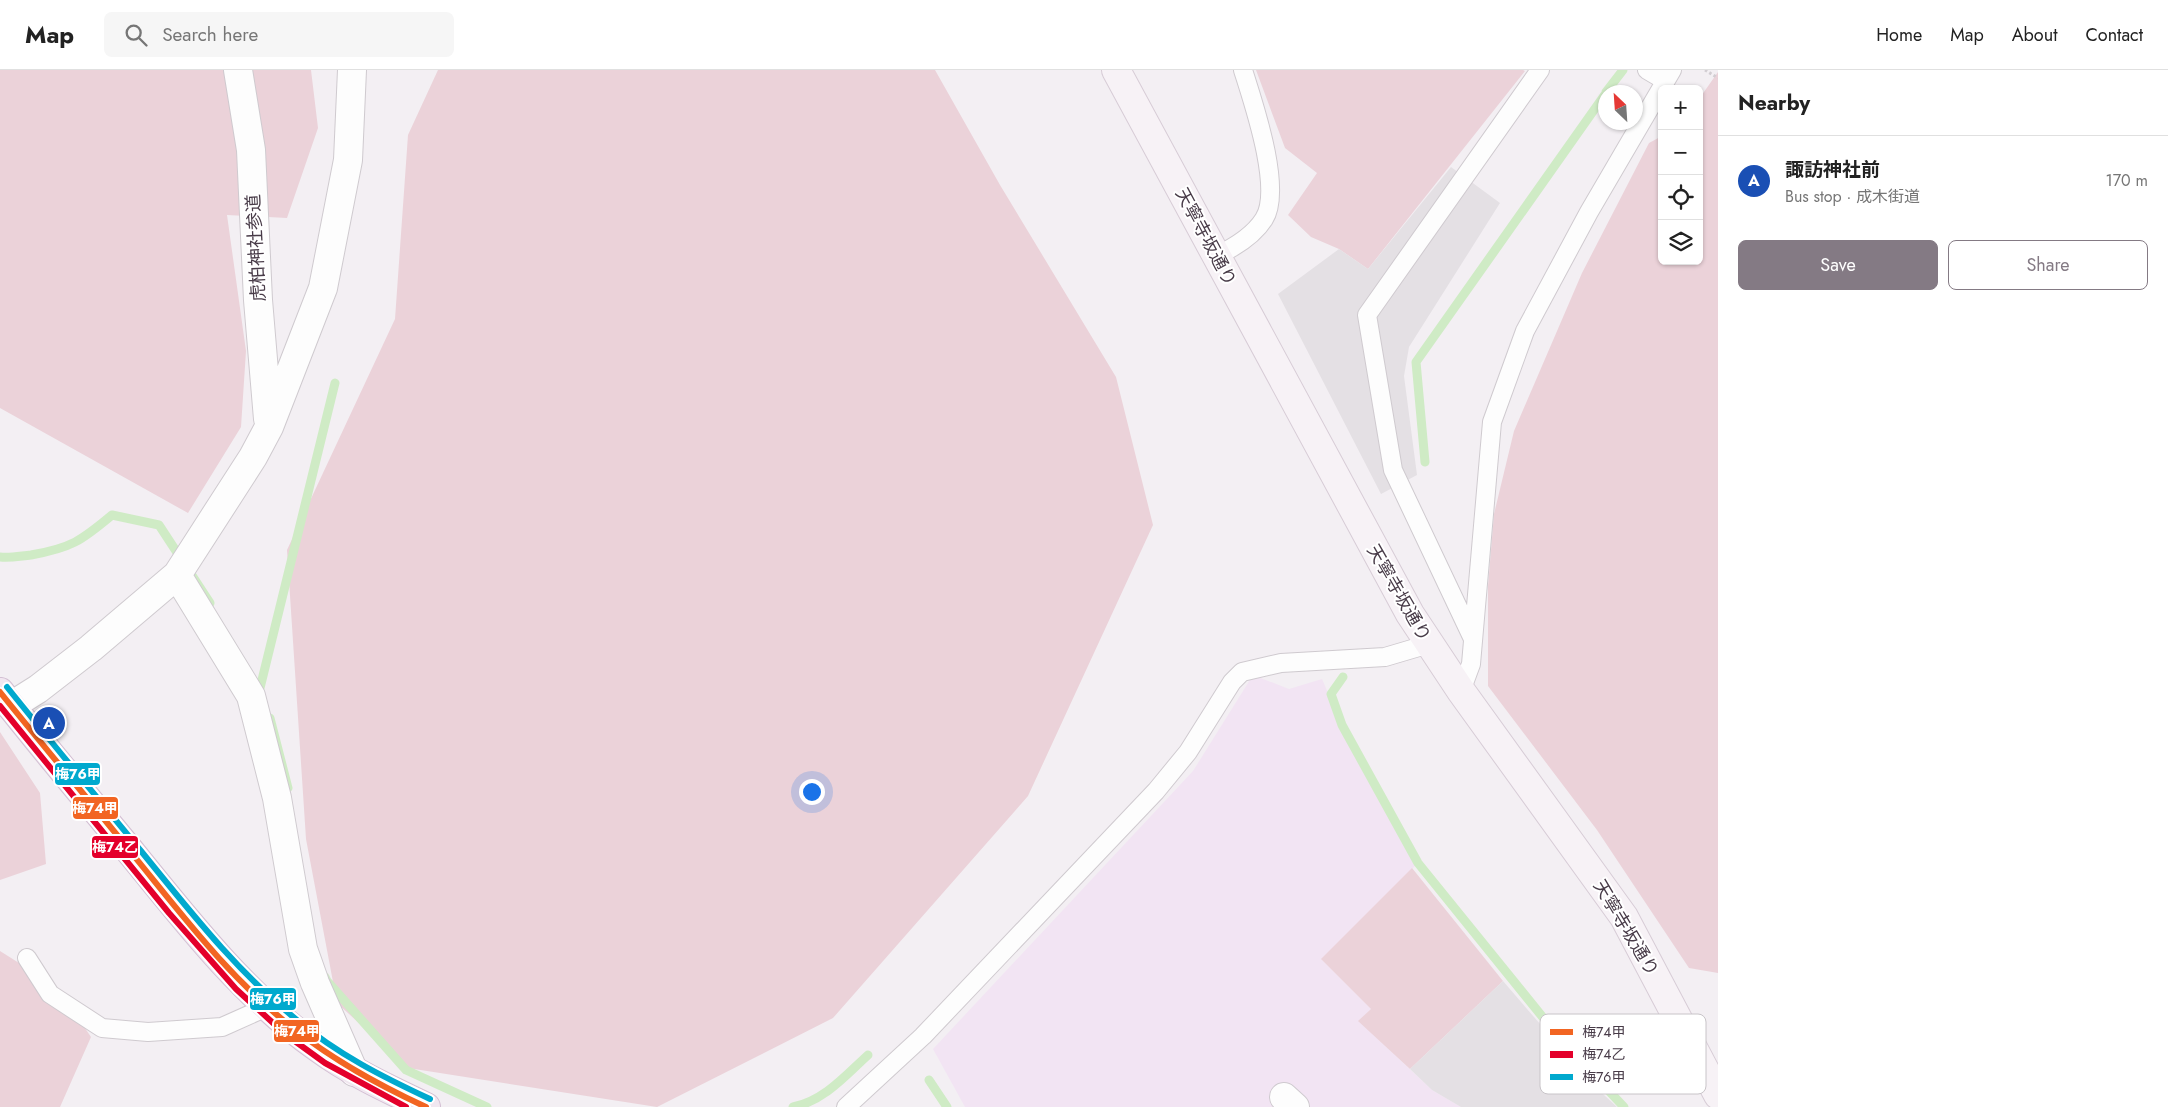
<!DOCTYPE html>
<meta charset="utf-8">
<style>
:root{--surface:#fff;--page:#f6f6f6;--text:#222;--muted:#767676;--line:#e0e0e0;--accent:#847a84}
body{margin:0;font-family:Jost,"Noto Sans JP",sans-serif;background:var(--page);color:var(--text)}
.controls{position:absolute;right:15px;top:15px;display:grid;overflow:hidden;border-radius:8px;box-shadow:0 1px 4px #0004}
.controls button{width:45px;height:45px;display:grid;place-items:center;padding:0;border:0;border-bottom:1px solid var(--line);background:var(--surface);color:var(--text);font:25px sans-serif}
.compass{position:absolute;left:1598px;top:15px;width:45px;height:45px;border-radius:50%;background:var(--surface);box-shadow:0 1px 4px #0004;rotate:335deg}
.you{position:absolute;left:811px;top:721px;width:18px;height:18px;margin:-12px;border:4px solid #fff;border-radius:50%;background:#1a73e8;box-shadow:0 0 0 8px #1a73e833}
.badge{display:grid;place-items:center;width:32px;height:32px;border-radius:50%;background:var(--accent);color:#fff;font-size:16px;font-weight:700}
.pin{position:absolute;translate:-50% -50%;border:2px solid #fff;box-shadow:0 1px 5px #0006}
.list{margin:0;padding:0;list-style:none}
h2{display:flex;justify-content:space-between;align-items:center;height:65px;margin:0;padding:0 20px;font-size:21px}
h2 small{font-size:16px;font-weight:400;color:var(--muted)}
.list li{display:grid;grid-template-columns:32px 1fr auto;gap:15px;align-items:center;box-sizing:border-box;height:90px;padding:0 20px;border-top:1px solid var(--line)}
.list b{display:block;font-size:19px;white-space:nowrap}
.list p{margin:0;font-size:16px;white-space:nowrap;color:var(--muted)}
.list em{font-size:16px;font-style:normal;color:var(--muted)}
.actions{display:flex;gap:10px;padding:15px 20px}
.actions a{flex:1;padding:11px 0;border:1px solid var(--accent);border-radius:8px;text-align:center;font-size:18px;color:var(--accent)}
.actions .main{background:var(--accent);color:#fff}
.icon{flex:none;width:28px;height:28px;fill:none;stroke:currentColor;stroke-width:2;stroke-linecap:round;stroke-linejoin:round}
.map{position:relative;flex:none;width:1718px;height:1037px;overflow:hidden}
header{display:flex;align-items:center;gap:30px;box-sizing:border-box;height:70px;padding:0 25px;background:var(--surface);border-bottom:1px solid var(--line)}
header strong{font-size:24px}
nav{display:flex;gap:28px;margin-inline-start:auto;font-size:18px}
.search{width:350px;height:45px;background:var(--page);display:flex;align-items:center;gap:12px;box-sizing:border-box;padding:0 18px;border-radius:8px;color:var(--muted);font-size:19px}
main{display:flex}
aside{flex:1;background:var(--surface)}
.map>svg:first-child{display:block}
.commercial{fill:#f2e4f3}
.green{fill:#ebd2d9}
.parking{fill:#e4e0e4}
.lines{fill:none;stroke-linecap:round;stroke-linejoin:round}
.stream{stroke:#cfebc5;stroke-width:9}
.lane-casing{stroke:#cfcacf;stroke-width:20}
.street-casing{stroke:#cfcacf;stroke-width:30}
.secondary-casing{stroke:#d7ccd6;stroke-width:30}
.primary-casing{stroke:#d3bfd3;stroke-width:30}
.path{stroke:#d2cdd2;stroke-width:3;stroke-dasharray:2.5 2.5;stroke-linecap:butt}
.lane{stroke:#fdfdfd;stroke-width:18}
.street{stroke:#fdfdfd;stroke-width:28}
.secondary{stroke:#f7f2f6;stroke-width:28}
.primary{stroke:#f1e7f0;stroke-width:28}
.bus-1-casing{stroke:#fff;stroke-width:10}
.bus-2-casing{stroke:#fff;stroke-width:10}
.bus-3-casing{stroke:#fff;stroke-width:10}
.bus-1{stroke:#f26522;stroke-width:6}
.bus-2{stroke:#e4002b;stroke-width:6}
.bus-3{stroke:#00a9ce;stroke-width:6}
.labels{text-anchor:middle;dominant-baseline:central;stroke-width:4;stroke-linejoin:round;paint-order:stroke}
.street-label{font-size:18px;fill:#483b48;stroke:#fff}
.key{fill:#fff;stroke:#c8c4c8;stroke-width:1}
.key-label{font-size:14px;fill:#483b48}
.line-badge{stroke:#fff;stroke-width:2}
.badge-label{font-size:14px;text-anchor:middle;font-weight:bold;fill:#fff}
</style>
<header>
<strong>Map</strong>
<div class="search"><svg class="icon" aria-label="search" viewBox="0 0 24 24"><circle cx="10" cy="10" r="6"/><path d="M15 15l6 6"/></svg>Search here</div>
<nav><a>Home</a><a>Map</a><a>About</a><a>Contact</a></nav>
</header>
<main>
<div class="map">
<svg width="1718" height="1037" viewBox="0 0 1718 1037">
<rect width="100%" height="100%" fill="#f3eff3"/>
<path class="commercial" d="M 1253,605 L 1289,619 L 1322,609 L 1342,655 L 1418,793 L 1322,890 L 1371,939 L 1359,951 L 1432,1020 L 1461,1037 L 965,1037 L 933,979 L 1193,701 Z"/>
<path class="green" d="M 0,0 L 311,0 L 318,58 L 287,148 L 227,145 L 246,281 L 241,357 L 188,443 L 0,338 Z
M 438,0 L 935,0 L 1000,115 L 1116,307 L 1153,455 L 1028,726 L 833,948 L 657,1037 L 408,998 L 337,933 L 306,769 L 287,480 L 395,249 L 408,65 Z
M 1256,0 L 1523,0 L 1525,1 L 1368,199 L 1339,179 L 1311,167 L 1288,145 L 1317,103 L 1285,78 Z
M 1718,2 L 1718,903 L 1689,898 L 1597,760 L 1488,616 L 1488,516 L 1494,444 L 1514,361 L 1582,203 L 1649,73 L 1662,66 L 1662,191 L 1699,191 L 1699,29 Z
M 0,662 L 40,723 L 46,794 L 0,810 Z
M 1412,798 L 1503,911 L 1410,999 L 1358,951 L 1371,939 L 1321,889 Z
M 0,881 L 57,917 L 91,967 L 60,1037 L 0,1037 Z"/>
<path class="parking" d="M 1451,97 L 1500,133 L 1409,277 L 1404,306 L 1417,405 L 1381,424 L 1278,224 L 1339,179 L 1368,199 Z
M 1503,911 L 1590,1012 L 1617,1037 L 1461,1037 L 1432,1020 L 1410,999 Z"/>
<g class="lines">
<path class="stream" d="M 1606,22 L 1623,0
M 1425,392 L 1416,292 L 1606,23
M 0,487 C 11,488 20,486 31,485 C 71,478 81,471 112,445 L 159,455 L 210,533
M 1343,607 L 1331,624 L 1342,655 L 1418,793 L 1562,971 L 1624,1037
M 260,618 L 335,313
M 270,648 L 288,718
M 325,907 L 327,911 L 406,1000 L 487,1037
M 929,1010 L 947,1037
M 793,1037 C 824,1031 846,1005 868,985"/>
<defs>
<path id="lane" d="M 1647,0 L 1664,10
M 1216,186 C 1233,178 1254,165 1264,149 C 1283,119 1253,32 1243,0
M 1473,569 L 1393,400 L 1367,245 L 1540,0
M 1461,621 L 1471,594 L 1492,352 L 1525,261 L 1589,142 L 1672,0
M 27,888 L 50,924 L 102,958 L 148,962 L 222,957 L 269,936
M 846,1037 L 923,966 L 1156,721 L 1188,682 L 1232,612 L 1242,602 L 1281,593 L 1385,587 L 1429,574"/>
<path id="street" d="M 238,0 L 251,80 L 258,230 L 268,349
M 177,505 L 251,626 L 277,728 L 303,879 L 315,913 L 354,1002
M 11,636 L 38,619 L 91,578 L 177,505 L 253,387 L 269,357 L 323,218 L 348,90 L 352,0
M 1284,1027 L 1295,1037"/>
<path id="secondary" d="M 1116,0 L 1410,544 L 1461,621 L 1624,847 L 1718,1025"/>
<path id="primary" d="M 0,622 C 43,677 89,731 134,786 C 188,853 246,927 317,977 C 351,1002 388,1019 426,1037"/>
</defs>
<use href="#lane" class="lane-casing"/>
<use href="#street" class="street-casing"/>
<use href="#secondary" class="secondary-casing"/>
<use href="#primary" class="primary-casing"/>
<path class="path" d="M 1705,0 L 1718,8"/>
<use href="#lane" class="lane"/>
<use href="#street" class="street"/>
<use href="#secondary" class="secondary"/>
<use href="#primary" class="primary"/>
<defs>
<path id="bus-1" d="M 0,622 C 44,677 90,731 134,786 C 183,846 231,910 293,958 C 334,991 379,1015 426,1037"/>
<path id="bus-2" d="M 0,636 L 169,843 L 236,919 L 285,964 L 325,993 L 406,1037"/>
<path id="bus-3" d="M 7,617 C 51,672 96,726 141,781 C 189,840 237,902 297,950 C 337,984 383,1007 430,1029"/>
</defs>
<use href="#bus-1" class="bus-1-casing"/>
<use href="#bus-2" class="bus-2-casing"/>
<use href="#bus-3" class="bus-3-casing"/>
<use href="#bus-1" class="bus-1"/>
<use href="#bus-2" class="bus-2"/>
<use href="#bus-3" class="bus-3"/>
</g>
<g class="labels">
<g class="street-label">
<text transform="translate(1206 167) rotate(62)">天寧寺坂通り</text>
<text transform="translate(256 178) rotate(-93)">虎柏神社参道</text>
<text transform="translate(1399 523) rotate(60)">天寧寺坂通り</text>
<text transform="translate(1626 858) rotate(59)">天寧寺坂通り</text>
</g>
</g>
<rect x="1540" y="944" width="166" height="80" rx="8" class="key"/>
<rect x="1550" y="959" width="23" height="6" fill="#f26522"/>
<rect x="1550" y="981" width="23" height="7" fill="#e4002b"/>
<rect x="1550" y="1004" width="23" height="6" fill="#00a9ce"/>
<g class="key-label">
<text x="1582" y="967">梅74甲</text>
<text x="1582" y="989">梅74乙</text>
<text x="1582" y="1012">梅76甲</text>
</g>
<g class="line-badge">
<rect x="54" y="692" width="47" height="24" rx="5" fill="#00a9ce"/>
<rect x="72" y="726" width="47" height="24" rx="5" fill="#f26522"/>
<rect x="91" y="765" width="48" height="24" rx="5" fill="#e4002b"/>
<rect x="249" y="917" width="48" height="24" rx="5" fill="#00a9ce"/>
<rect x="273" y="949" width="47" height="24" rx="5" fill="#f26522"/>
</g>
<g class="badge-label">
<text x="78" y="709">梅76甲</text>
<text x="95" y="743">梅74甲</text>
<text x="115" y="782">梅74乙</text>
<text x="273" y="934">梅76甲</text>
<text x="297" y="966">梅74甲</text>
</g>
</svg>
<div class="controls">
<button>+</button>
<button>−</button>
<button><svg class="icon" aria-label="locate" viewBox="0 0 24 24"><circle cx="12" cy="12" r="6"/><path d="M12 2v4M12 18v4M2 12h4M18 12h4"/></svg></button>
<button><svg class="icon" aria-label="layers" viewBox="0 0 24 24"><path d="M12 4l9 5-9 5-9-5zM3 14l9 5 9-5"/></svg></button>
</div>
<svg class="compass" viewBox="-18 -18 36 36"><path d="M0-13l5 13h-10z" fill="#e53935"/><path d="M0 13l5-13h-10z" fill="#767676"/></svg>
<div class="you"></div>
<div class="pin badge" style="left:49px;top:653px;background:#1a4fb4">A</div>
</div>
<aside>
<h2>Nearby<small></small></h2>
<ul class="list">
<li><span class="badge" style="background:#1a4fb4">A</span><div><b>諏訪神社前</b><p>Bus stop · 成木街道</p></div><em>170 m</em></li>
</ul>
<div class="actions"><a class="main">Save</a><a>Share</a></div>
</aside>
</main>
